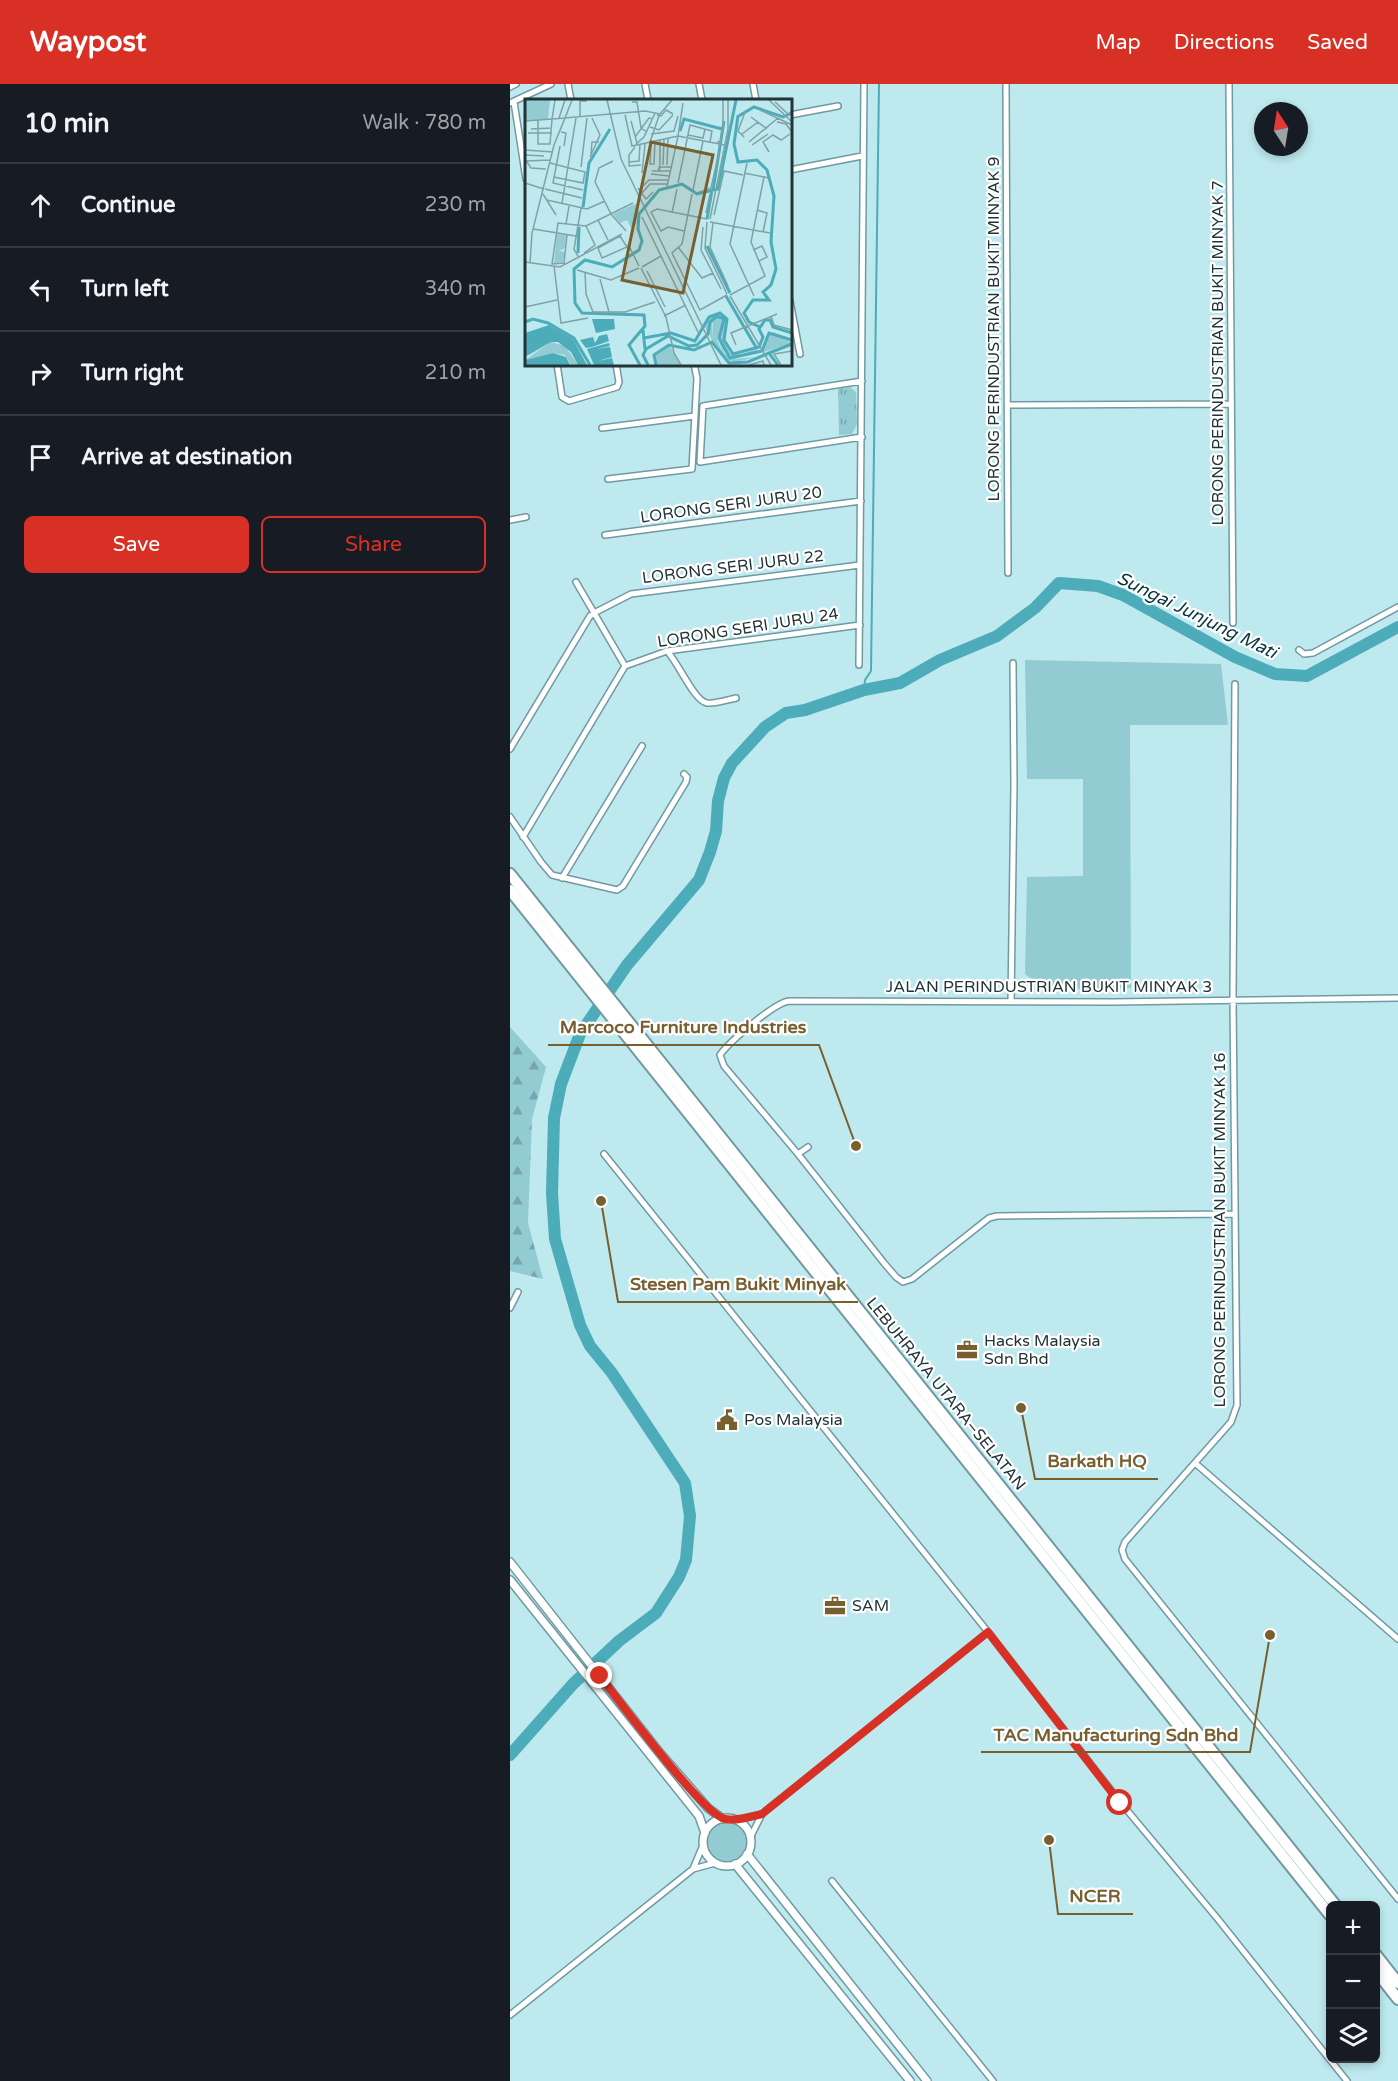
<!DOCTYPE html>
<meta charset="utf-8">
<style>
:root{--surface:#171b24;--page:#242831;--text:#f1f3f6;--muted:#9ea1a6;--line:#363941;--accent:#d93025}
body{margin:0;font-family:"Varela Round",sans-serif;background:var(--page);color:var(--text)}
.controls{position:absolute;right:18px;bottom:18px;display:grid;overflow:hidden;border-radius:9px;box-shadow:0 3px 9px #0003}
.controls button{width:54px;height:54px;display:grid;place-items:center;padding:0;border:0;border-bottom:2px solid var(--line);background:var(--surface);color:var(--text);font:30px sans-serif}
.compass{position:absolute;left:744px;top:18px;width:54px;height:54px;border-radius:50%;background:var(--surface);box-shadow:0 3px 9px #0003;rotate:348deg}
.stop{position:absolute;width:18px;height:18px;margin:-14px;border:4px solid #d93025;border-radius:50%;background:#fff}
.stop.end{background:#d93025;border-color:#fff;box-shadow:0 2px 6px #0008}
.list{margin:0;padding:0;list-style:none}
h2{display:flex;justify-content:space-between;align-items:center;height:78px;margin:0;padding:0 24px;font-size:26px}
h2 small{font-size:20px;font-weight:400;color:var(--muted)}
.list li{display:grid;grid-template-columns:39px 1fr auto;gap:18px;align-items:center;box-sizing:border-box;height:84px;padding:0 24px;border-top:2px solid var(--line)}
.list b{display:block;font-size:22px;white-space:nowrap}
.list em{font-size:20px;font-style:normal;color:var(--muted)}
.actions{display:flex;gap:12px;padding:18px 24px}
.actions a{flex:1;padding:14px 0;border:2px solid var(--accent);border-radius:9px;text-align:center;font-size:21px;color:var(--accent)}
.actions .main{background:var(--accent);color:#fff}
.icon{flex:none;width:33px;height:33px;fill:none;stroke:currentColor;stroke-width:2;stroke-linecap:round;stroke-linejoin:round}
.map{position:relative;flex:none;width:888px;height:1997px;overflow:hidden}
header{display:flex;align-items:center;gap:36px;box-sizing:border-box;height:84px;padding:0 30px;background:var(--accent);color:#fff}
header strong{font-size:28px}
nav{display:flex;gap:33px;margin-inline-start:auto;font-size:21px}
main{display:flex}
aside{flex:1;background:var(--surface)}
.map>svg:first-child{display:block}
.green{fill:#93cbd3}
.forest{fill:url(#forest-firs)}
.park{fill:url(#park-tufts)}
.lines{fill:none;stroke-linecap:round;stroke-linejoin:round}
.stream{stroke:#4cacb9;stroke-width:2}
.river{stroke:#4cacb9;stroke-width:12}
.minor-casing{stroke:#719aa0;stroke-width:8}
.tertiary-casing{stroke:#719aa0;stroke-width:10}
.motorway-casing{stroke:#719aa0;stroke-width:14}
.minor{stroke:#fff;stroke-width:5}
.tertiary{stroke:#fff;stroke-width:7}
.motorway{stroke:#fff;stroke-width:10}
.route{stroke:#d93025;stroke-width:8}
.labels{text-anchor:middle;dominant-baseline:central;stroke-width:4.5;stroke-linejoin:round;paint-order:stroke}
.street-label{font-size:16px;fill:#233437;stroke:#fff}
.poi-label{font-size:16px;fill:#233437;stroke:#fff;text-anchor:start}
.water-label{font-size:18px;font-style:italic;fill:#08373c;stroke:#fff}
.inset-river{fill:none;stroke:#4cacb9;stroke-width:3}
.inset-road{fill:none;stroke:#80a1a5;stroke-width:1.5}
.view{fill:#785f30;fill-opacity:0.15;stroke:#785f30;stroke-width:3}
.inset-edge{fill:none;stroke:#233437;stroke-width:3}
.leader{fill:none;stroke:#785f30;stroke-width:2}
.callout-dot{fill:#785f30;stroke:#fff;stroke-width:2}
.callout-label{font-size:18px;text-anchor:middle;font-weight:bold;fill:#785f30;stroke:#fff;stroke-width:4.5;stroke-linejoin:round;paint-order:stroke}
</style>
<header>
<strong>Waypost</strong>
<nav><a>Map</a><a>Directions</a><a>Saved</a></nav>
</header>
<main>
<aside>
<h2>10 min<small>Walk · 780 m</small></h2>
<ul class="list">
<li><svg class="icon" aria-label="ahead" viewBox="0 0 24 24"><path d="M12 20V5M6 11l6-6 6 6"/></svg><div><b>Continue</b></div><em>230 m</em></li>
<li><svg class="icon" aria-label="left" viewBox="0 0 24 24"><path d="M17 20v-9H6M10 6l-5 5 5 5"/></svg><div><b>Turn left</b></div><em>340 m</em></li>
<li><svg class="icon" aria-label="right" viewBox="0 0 24 24"><path d="M7 20v-9h11M14 6l5 5-5 5"/></svg><div><b>Turn right</b></div><em>210 m</em></li>
<li><svg class="icon" aria-label="arrive" viewBox="0 0 24 24"><path d="M6 21V4h12l-3 4 3 4H6"/></svg><div><b>Arrive at destination</b></div></li>
</ul>
<div class="actions"><a class="main">Save</a><a>Share</a></div>
</aside>
<div class="map">
<svg width="888" height="1997" viewBox="0 0 888 1997">
<defs>
<pattern id="forest-firs" width="22" height="20" patternUnits="userSpaceOnUse" patternTransform="scale(1.5)"><rect width="22" height="20" fill="#93cbd3"/><path d="M5 1l3.5 6h-7zM16 11l3.5 6h-7z" fill="#78a6ac"/></pattern>
<pattern id="park-tufts" width="24" height="20" patternUnits="userSpaceOnUse" patternTransform="scale(1.5)"><rect width="24" height="20" fill="#93cbd3"/><path d="M3 7l-1-3M5 7V3M7 7l1-3M15 17l-1-3M17 17v-4M19 17l1-3" fill="none" stroke="#78a6ac"/></pattern>
</defs>
<rect width="100%" height="100%" fill="#bee9ef"/>
<path class="green" d="M 515,576 L 711,580 L 718,641 L 620,641 L 621,904 L 534,905 L 515,890 L 517,793 L 573,792 L 573,695 L 517,695 Z
M196 1759a21 21 0 1 1 42 0a21 21 0 1 1-42 0Z"/>
<path class="forest" d="M 0,943 L 36,983 L 22,1035 L 18,1139 L 33,1195 L 0,1187 Z"/>
<path class="park" d="M 340,303 L 346,308 L 347,340 L 342,350 L 329,351 L 328,305 Z"/>
<g class="lines">
<path class="stream" d="M 354,606 L 355,596 L 361,587 L 369,0"/>
<path class="river" d="M 0,1671 L 63,1600 L 109,1557 L 146,1529 L 169,1493 L 176,1476 L 180,1432 L 175,1399 L 102,1289 L 80,1262 L 70,1241 L 45,1155 L 42,1109 L 44,1034 L 51,1000 L 70,950 L 117,881 L 189,796 L 200,768 L 206,747 L 208,717 L 214,694 L 222,679 L 255,643 L 276,629 L 295,626 L 354,606 L 390,599 L 430,576 L 487,552 L 525,524 L 549,499 L 588,502 L 613,511 L 725,573 L 765,590 L 797,592 L 888,543"/>
<defs>
<path id="minor" d="M 58,0 L 61,16
M 135,0 L 138,16
M 189,0 L 192,16
M 243,0 L 246,16
M 496,0 L 498,489
M 719,0 L 723,539
M 0,3 L 6,0
M 4,18 L 16,95
M 0,19 L 41,0
M 280,31 L 328,22
M 280,86 L 352,72
M 280,217 L 290,270
M 47,280 L 52,313 L 59,317 L 107,303 L 109,298 L 106,280
M 498,321 L 721,320
M 92,344 L 185,332
M 352,353 L 190,378 L 193,322 L 352,297
M 98,395 L 182,385 L 187,294 L 184,280
M 0,436 L 16,433
M 95,451 L 351,417
M 66,498 L 115,582
M 789,566 L 794,570 L 803,569 L 888,523
M 157,567 C 168,578 184,617 197,619 C 205,620 217,616 226,614
M 349,581 L 354,0
M 725,600 L 723,916 L 727,1321 L 721,1338 L 615,1458 L 612,1466 L 615,1475 L 888,1815
M 0,665 L 80,532 L 84,529 L 121,510 L 350,481
M 0,733 L 31,778 L 42,791 L 107,806 L 113,802 L 176,698 L 177,693 L 174,690
M 13,753 L 115,582 L 157,567 L 350,541
M 52,794 L 132,662
M 501,918 L 504,701 L 503,579
M 94,1070 L 478,1548 L 611,1719 L 707,1834 L 837,1997
M 288,1070 L 298,1063
M 724,1130 L 487,1132 L 479,1134 L 402,1195 L 393,1198 L 386,1193 L 374,1179 L 288,1070 L 214,982 L 210,971 C 219,958 264,919 279,917 L 603,918 L 888,914
M 0,1224 L 8,1208
M 685,1379 L 888,1555
M 225,1736 L 252,1730
M 240,1754 L 252,1730 L 478,1548
M 183,1785 L 193,1761
M 322,1797 L 483,1997
M 0,1931 L 183,1785 L 205,1779"/>
<path id="tertiary" d="M 0,1478 L 150,1669 L 198,1724 L 213,1735
M 0,1496 L 189,1732 L 195,1749
M193 1758a24 24 0 1 1 48 0a24 24 0 1 1-48 0Z
M 237,1770 L 417,1997
M 225,1780 L 400,1997"/>
<path id="motorway" d="M 0,790 L 826,1822
M 0,806 L 820,1831
M 866,1871 L 888,1899
M 866,1887 L 888,1915"/>
</defs>
<use href="#minor" class="minor-casing"/>
<use href="#tertiary" class="tertiary-casing"/>
<use href="#motorway" class="motorway-casing"/>
<use href="#minor" class="minor"/>
<use href="#tertiary" class="tertiary"/>
<use href="#motorway" class="motorway"/>
</g>
<g class="lines">
<path class="route" d="M 90,1592 C 108,1615 193,1731 215,1735 C 227,1737 240,1733 252,1730 L 478,1548 L 610,1719"/>
</g>
<defs>
<symbol id="office-bare" viewBox="-9 -9 18 18"><path d="M-6-3h4V-5.5h4V-3h4V5H-6ZM-1-4.5V-3h2v-1.5ZM-6 0V1H6V0Z" fill="#785f30" stroke="#fff" stroke-width="2.5" paint-order="stroke"/></symbol>
<symbol id="civic-bare" viewBox="-9 -9 18 18"><path d="M-.6-6.5H3V-4.5H.6V-3L4-1V1h2V6H-6V1h2V-1L-.6-3ZM-1.2 2.5V6h2.4V2.5Z" fill="#785f30" stroke="#fff" stroke-width="2.5" paint-order="stroke"/></symbol>
</defs>
<g fill-rule="evenodd">
<use href="#office-bare" x="442" y="1251" width="30" height="30"/>
<use href="#civic-bare" x="202" y="1321" width="30" height="30"/>
<use href="#office-bare" x="310" y="1507" width="30" height="30"/>
</g>
<g class="labels">
<g class="street-label">
<text transform="translate(484 245) rotate(-90)">LORONG PERINDUSTRIAN BUKIT MINYAK 9</text>
<text transform="translate(708 269) rotate(-90)">LORONG PERINDUSTRIAN BUKIT MINYAK 7</text>
<text transform="translate(221 421) rotate(-8)">LORONG SERI JURU 20</text>
<text transform="translate(223 483) rotate(-7)">LORONG SERI JURU 22</text>
<text transform="translate(238 544) rotate(-9)">LORONG SERI JURU 24</text>
<text x="539" y="903">JALAN PERINDUSTRIAN BUKIT MINYAK 3</text>
<text transform="translate(710 1146) rotate(-90)">LORONG PERINDUSTRIAN BUKIT MINYAK 16</text>
<text transform="translate(436 1310) rotate(51)">LEBUHRAYA UTARA–SELATAN</text>
</g>
<g class="poi-label">
<text x="474" y="1257">Hacks Malaysia<tspan x="474" dy="18">Sdn Bhd</tspan></text>
<text x="234" y="1336">Pos Malaysia</text>
<text x="342" y="1522">SAM</text>
</g>
<g class="water-label">
<text transform="translate(687 531) rotate(26)">Sungai Junjung Mati</text>
</g>
</g>
<g transform="translate(15 15)">
<rect width="267" height="267" fill="#bee9ef"/>
<path d="M 0,1 L 25,1 L 23,20 L 1,22 ZM 197,215 L 202,221 L 198,241 L 205,254 L 214,256 L 232,250 L 233,254 L 208,259 L 202,256 L 195,239 L 200,221 L 196,216 L 185,221 L 183,235 L 179,226 L 184,219 ZM 195,217 L 199,221 L 194,239 L 200,255 L 208,260 L 232,258 L 210,263 L 199,257 L 192,236 L 196,219 L 187,224 L 187,241 L 184,235 L 187,221 Z" fill="#93cbd3"/>
<path d="M 110,105 L 114,111 L 111,126 L 106,129 L 102,121 L 95,124 L 88,115 ZM 32,135 L 41,136 L 40,149 L 34,152 L 40,153 L 38,163 L 29,164 ZM 193,218 L 197,223 L 192,240 L 199,257 L 210,263 L 200,260 L 187,241 L 188,222 ZM 249,233 L 267,244 L 239,253 L 241,237 ZM 26,243 L 40,247 L 53,266 L 46,266 L 40,256 L 28,254 L 0,261 ZM 145,247 L 155,266 L 132,266 L 129,258 Z" fill="#93cbd3"/>
<path d="M 67,220 L 89,220 L 90,230 L 71,234 ZM 24,226 L 48,240 L 62,266 L 53,266 L 46,253 L 33,243 L 26,243 L 0,258 L 0,234 ZM 82,235 L 84,242 L 67,248 L 61,249 L 55,241 L 68,238 L 70,244 L 74,237 ZM 84,244 L 85,247 L 71,250 L 85,248 L 87,258 L 73,262 L 87,259 L 89,266 L 69,266 L 62,250 ZM 28,254 L 41,258 L 45,266 L 0,266 L 0,261 Z" fill="#4cacb9"/>
<path class="inset-river" d="M 213,17 L 209,45 L 213,63 L 232,61 L 242,71 L 249,97 L 246,143 L 251,170 L 246,186 L 238,193 L 244,201 L 228,201 L 219,214 L 224,223 L 235,228M 212,18 L 229,8 L 258,18 L 267,14M 155,32 L 159,20 L 197,30M 188,91 L 199,22M 58,108 L 64,64 L 85,30M 182,120 L 187,91M 182,147 L 205,194M 53,154 L 54,128M 201,197 L 232,250M 0,223 L 8,220 L 23,224 L 49,239 L 65,266M 118,231 L 120,250M 119,239 L 146,234 L 170,242 L 184,218 L 195,214 L 202,220 L 199,241 L 208,255 L 234,248 L 238,238 L 234,230 L 240,221 L 245,221 L 248,228 L 267,234M 244,254 L 267,245M 115,266 L 104,246 L 120,227 L 119,216 L 57,214 L 50,204 L 49,170 L 60,161 L 87,168 L 114,151 L 117,142 L 113,130 L 114,115 L 134,91 L 157,85 L 172,95 L 193,90 L 211,1M 123,266 L 118,256 L 121,250 L 143,237 L 164,247 L 172,246 L 183,235 L 185,223 L 192,217 L 199,220 L 194,239 L 205,259 L 237,252 L 244,234 L 267,241M 131,266 L 129,256 L 144,246 L 169,251 L 187,243 L 204,264 L 223,263 L 244,254 L 253,266"/>
<path class="inset-road" d="M 47,1 L 40,19 L 120,12 L 135,15 L 147,1M 82,1 L 96,60 L 196,266M 244,1 L 267,23M 107,3 L 112,3 L 116,29 L 122,33M 250,3 L 263,15 L 267,12M 235,11 L 267,26M 100,16 L 107,47 L 153,37 L 200,46M 132,16 L 136,17 L 141,11 L 148,15M 55,17 L 55,2 L 62,2M 226,18 L 242,30M 34,19 L 40,1M 27,20 L 30,1M 13,21 L 13,45 L 25,45 L 27,20M 0,22 L 40,19 L 29,46 L 7,134 L 5,164M 106,22 L 112,44M 252,23 L 261,25 L 267,33M 125,28 L 134,31 L 148,16M 6,30 L 27,29M 36,33 L 41,34 L 39,47M 3,34 L 27,34M 126,35 L 149,32 L 153,17M 217,35 L 233,23M 163,36 L 178,39 L 180,30M 153,37 L 158,4M 110,38 L 124,19 L 128,20M 219,38 L 213,32 L 220,13M 125,43 L 134,17M 192,43 L 196,43 L 198,30 L 198,1M 224,43 L 253,19M 126,44 L 125,65 L 129,65 L 130,42M 111,45 L 119,38 L 130,14M 227,46 L 243,35M 35,47 L 28,84 L 58,91M 110,48 L 104,56 L 104,67 L 116,66M 0,51 L 28,53M 244,53 L 238,43 L 248,36 L 256,41 L 265,35M 66,55 L 67,43 L 74,43M 0,56 L 19,57M 65,58 L 75,36 L 67,19M 0,60 L 6,69 L 21,70M 1,62 L 25,61M 88,62 L 74,69 L 70,83 L 86,115 L 101,132M 104,63 L 114,62 L 115,45M 25,64 L 60,73 L 58,84 L 29,78M 222,64 L 205,145 L 229,197M 138,66 L 139,41M 142,66 L 143,40M 56,68 L 62,19M 127,72 L 133,72 L 135,66 L 135,41M 145,72 L 134,72 L 135,68 L 146,68M 117,74 L 120,45M 219,74 L 244,79M 126,75 L 144,77M 0,84 L 19,90M 153,84 L 165,26 L 187,32 L 185,43M 142,88 L 153,37M 113,89 L 121,100 L 128,93M 20,90 L 57,99M 114,91 L 124,81 L 143,81M 168,91 L 178,42M 172,94 L 186,89 L 194,54M 18,95 L 31,116M 116,95 L 125,85 L 142,85M 167,95 L 157,145 L 147,154 L 175,211 L 202,196M 22,101 L 62,110 L 80,102M 37,104 L 51,19M 232,111 L 242,114 L 238,133M 147,114 L 152,90M 181,114 L 185,95M 189,116 L 199,72 L 218,76M 117,118 L 174,235M 185,120 L 203,30 L 203,1M 73,121 L 83,141M 182,123 L 180,149 L 202,195M 185,123 L 245,134M 188,124 L 185,148 L 203,187M 41,125 L 44,107M 178,128 L 176,151 L 196,190M 8,130 L 51,137M 159,132 L 143,128 L 136,132 L 126,113 L 132,110 L 182,120M 42,136 L 39,164 L 27,165 L 33,124 L 61,127 L 108,104M 95,137 L 102,148 L 77,159 L 73,149 ZM 103,145 L 114,167M 153,148 L 177,179 L 188,174M 228,151 L 237,147 L 242,158 L 234,162M 59,154 L 70,146 L 61,127M 54,159 L 49,150 L 56,109M 0,163 L 35,168 L 97,135M 29,167 L 36,224 L 63,219M 117,168 L 136,157M 116,169 L 141,218 L 149,254 L 156,266M 52,171 L 86,181 L 114,169M 122,172 L 140,208M 60,173 L 61,195 L 68,213 L 100,213 L 130,203M 75,180 L 84,213M 205,196 L 240,177 L 226,143 L 239,78M 205,197 L 246,266M 0,208 L 32,201M 139,217 L 161,206M 246,217 L 249,226 L 267,231M 211,246 L 206,234 L 252,215M 224,266 L 238,262 L 239,266M 256,266 L 249,255 L 267,252"/>
<path class="view" d="M 126,43 L 188,56 L 158,194 L 97,181 Z"/>
<rect width="267" height="267" class="inset-edge"/>
</g>
<path class="leader" d="M346 1062L309 961H38M91 1117L108 1218H348M511 1324L525 1395H648M760 1551L740 1668H471M539 1756L548 1830H623"/>
<g class="callout-dot">
<circle cx="346" cy="1062" r="6"/>
<circle cx="91" cy="1117" r="6"/>
<circle cx="511" cy="1324" r="6"/>
<circle cx="760" cy="1551" r="6"/>
<circle cx="539" cy="1756" r="6"/>
</g>
<g class="callout-label">
<text x="173" y="949">Marcoco Furniture Industries</text>
<text x="228" y="1206">Stesen Pam Bukit Minyak</text>
<text x="587" y="1383">Barkath HQ</text>
<text x="606" y="1657">TAC Manufacturing Sdn Bhd</text>
<text x="585" y="1818">NCER</text>
</g>
</svg>
<div class="controls">
<button>+</button>
<button>−</button>
<button><svg class="icon" aria-label="layers" viewBox="0 0 24 24"><path d="M12 4l9 5-9 5-9-5zM3 14l9 5 9-5"/></svg></button>
</div>
<svg class="compass" viewBox="-18 -18 36 36"><path d="M0-13l5 13h-10z" fill="#e53935"/><path d="M0 13l5-13h-10z" fill="#9ea1a6"/></svg>
<div class="stop" style="left:610px;top:1719px"></div>
<div class="stop end" style="left:90px;top:1592px"></div>
</div>
</main>
